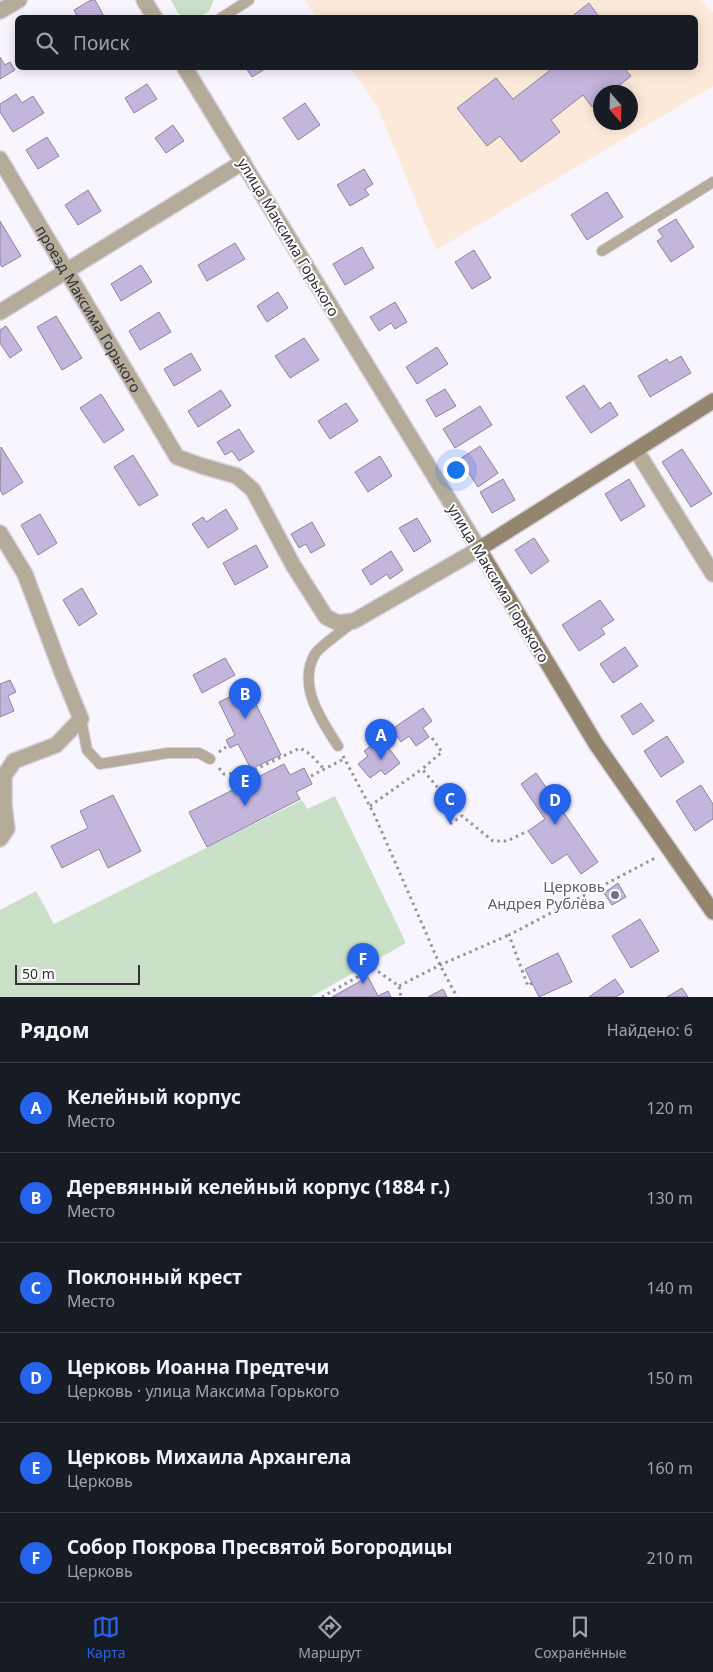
<!DOCTYPE html>
<html lang="ru">
<meta charset="utf-8">
<style>
:root{--surface:#171b24;--page:#20242c;--text:#f1f3f6;--muted:#9ea1a6;--line:#363941;--accent:#2563eb}
body{margin:0;font-family:"Noto Sans",sans-serif;background:var(--page);color:var(--text)}
.compass{position:absolute;left:593px;top:85px;width:45px;height:45px;border-radius:50%;background:var(--surface);box-shadow:0 2px 12px #0003;rotate:160deg}
.scale{position:absolute;left:15px;bottom:12px;width:125px;box-sizing:border-box;padding-left:5px;border:2px solid #34313a;border-top:0;font-size:14px;line-height:18px;white-space:nowrap;color:#34313a;-webkit-text-stroke:4px #fff;paint-order:stroke}
.you{position:absolute;left:455px;top:469px;width:18px;height:18px;margin:-12px;border:4px solid #fff;border-radius:50%;background:#1a73e8;box-shadow:0 0 0 8px #1a73e833}
.badge{display:grid;place-items:center;width:32px;height:32px;border-radius:50%;background:var(--accent);color:#fff;font-size:16px;font-weight:700}
.pin{position:absolute;translate:-50% -41px;filter:drop-shadow(0 1px 2px #0008)}
.pin::after{content:'';position:absolute;top:26px;width:18px;height:15px;background:inherit;clip-path:polygon(0 0,100% 0,50% 100%)}
.list{margin:0;padding:0;list-style:none}
h2{display:flex;justify-content:space-between;align-items:center;height:65px;margin:0;padding:0 20px;font-size:21px}
h2 small{font-size:16px;font-weight:400;color:var(--muted)}
.list li{display:grid;grid-template-columns:32px 1fr auto;gap:15px;align-items:center;box-sizing:border-box;height:90px;padding:0 20px;border-top:1px solid var(--line)}
.list b{display:block;font-size:19px;white-space:nowrap}
.list p{margin:0;font-size:16px;white-space:nowrap;color:var(--muted)}
.list em{font-size:16px;font-style:normal;color:var(--muted)}
.icon{flex:none;width:28px;height:28px;fill:none;stroke:currentColor;stroke-width:2;stroke-linecap:round;stroke-linejoin:round}
.map{position:relative;flex:none;width:713px;height:997px;overflow:hidden}
.search{position:absolute;background:var(--surface);box-shadow:0 2px 12px #0003;left:15px;right:15px;top:15px;height:55px;display:flex;align-items:center;gap:12px;box-sizing:border-box;padding:0 18px;border-radius:8px;color:var(--muted);font-size:19px}
.sheet{height:605px;background:var(--surface)}
nav{display:flex;justify-content:space-around;align-items:center;box-sizing:border-box;height:70px;border-top:1px solid var(--line);background:var(--surface);font-size:14px;color:var(--muted)}
nav a{display:grid;justify-items:center;gap:2px}
nav .on{color:var(--accent)}
.map>svg:first-child{display:block}
.education{fill:#fce9d9;fill-rule:evenodd}
.green{fill:#cae0c8}
.building{fill:#c4b5dd;stroke:#8c8499}
.lines{fill:none;stroke-linecap:round;stroke-linejoin:round}
.lane-casing{stroke:#d5d2db;stroke-width:12}
.street-casing{stroke:#d5d2db;stroke-width:18}
.secondary-casing{stroke:#d5d2db;stroke-width:18}
.path{stroke:#96939c;stroke-width:3;stroke-dasharray:2.5 4;stroke-linecap:butt}
.lane{stroke:#b4ab9a;stroke-width:10}
.street{stroke:#b4ab9a;stroke-width:15}
.secondary{stroke:#94866e;stroke-width:15}
.worship-dot{fill:#6b7280;stroke:#fff;stroke-width:2}
.labels{text-anchor:middle;dominant-baseline:central;stroke-width:4;stroke-linejoin:round;paint-order:stroke}
.street-label{font-size:15px;fill:#34313a;stroke:#fff}
.worship-label{font-size:15px;fill:#5b616d;stroke:#fff;text-anchor:end}
</style>
<div class="map">
<svg width="713" height="997" viewBox="0 0 713 997">
<rect width="100%" height="100%" fill="#f8f5fe"/>
<path class="education" d="M 304,0 L 701,0 L 713,13 L 713,86 L 436,250 L 377,106 L 351,68 L 696,68 L 696,18 L 317,18 ZM 600,92 L 630,92 L 630,122 L 600,122 Z"/>
<path class="green" d="M 171,0 L 214,0 L 209,11 L 200,17 L 186,18 L 178,13 Z
M 335,796 L 406,943 L 311,997 L 0,997 L 0,910 L 36,891 L 54,924 L 302,800 L 307,809 Z"/>
<path class="building" d="M 91,0 L 95,0 L 105,18 L 78,18 L 74,10 Z
M 589,3 L 600,18 L 570,18 Z
M 0,57 L 5,65 L 10,62 L 15,70 L 0,79 Z
M 246,68 L 264,68 L 265,69 L 252,77 Z
M 553,68 L 624,68 L 631,76 L 611,92 L 600,92 L 600,100 L 592,107 L 583,95 L 551,120 L 560,132 L 521,162 L 500,136 L 487,146 L 457,108 L 496,78 L 513,99 Z
M 147,84 L 157,99 L 134,113 L 125,98 Z
M 16,94 L 22,103 L 33,96 L 44,113 L 13,132 L 0,112 L 0,104 Z
M 305,103 L 320,125 L 298,140 L 283,118 Z
M 173,125 L 184,141 L 166,153 L 155,138 Z
M 47,137 L 59,156 L 38,169 L 26,150 Z
M 364,169 L 373,184 L 365,189 L 369,195 L 350,206 L 337,185 Z
M 88,190 L 101,211 L 78,225 L 65,205 Z
M 607,192 L 623,217 L 587,240 L 571,215 Z
M 676,219 L 694,247 L 671,262 L 657,241 L 663,237 L 658,230 Z
M 0,221 L 21,256 L 2,267 L 0,264 Z
M 235,243 L 245,259 L 207,281 L 198,265 Z
M 362,247 L 374,268 L 345,285 L 333,264 Z
M 474,250 L 491,278 L 472,289 L 455,262 Z
M 141,265 L 152,282 L 121,301 L 111,284 Z
M 278,292 L 288,308 L 267,322 L 257,306 Z
M 395,302 L 407,322 L 395,329 L 391,323 L 379,331 L 370,317 Z
M 159,312 L 171,332 L 140,350 L 129,331 Z
M 56,316 L 82,358 L 62,370 L 37,327 Z
M 6,326 L 22,350 L 10,358 L 0,343 L 0,330 Z
M 304,338 L 319,360 L 290,378 L 275,356 Z
M 437,347 L 448,364 L 417,384 L 406,367 Z
M 191,353 L 201,370 L 174,386 L 164,369 Z
M 681,356 L 691,373 L 650,397 L 638,376 L 667,359 L 669,363 Z
M 584,385 L 600,409 L 610,402 L 618,415 L 591,433 L 566,397 Z
M 445,389 L 456,406 L 436,417 L 426,400 Z
M 221,390 L 231,406 L 198,427 L 188,411 Z
M 101,394 L 124,430 L 104,443 L 80,408 Z
M 346,403 L 358,421 L 330,439 L 318,421 Z
M 480,406 L 492,425 L 455,448 L 443,429 Z
M 239,429 L 254,452 L 239,461 L 232,451 L 225,455 L 217,442 Z
M 480,446 L 498,473 L 478,487 L 460,459 Z
M 1,447 L 23,482 L 3,495 L 0,490 Z
M 682,449 L 712,494 L 691,507 L 662,462 Z
M 133,455 L 158,495 L 139,506 L 114,467 Z
M 380,456 L 392,476 L 368,492 L 355,472 Z
M 503,479 L 515,500 L 492,513 L 480,492 Z
M 629,479 L 645,506 L 621,521 L 605,494 Z
M 226,509 L 238,529 L 208,548 L 192,524 L 203,517 L 206,522 Z
M 40,514 L 57,543 L 38,555 L 21,525 Z
M 417,518 L 431,541 L 414,552 L 399,528 Z
M 312,522 L 325,545 L 311,553 L 306,544 L 299,548 L 291,534 Z
M 534,538 L 549,561 L 531,574 L 515,550 Z
M 256,545 L 268,567 L 235,585 L 223,563 Z
M 391,551 L 403,570 L 390,579 L 387,574 L 371,585 L 362,570 Z
M 82,588 L 97,614 L 79,626 L 63,600 Z
M 600,600 L 614,620 L 601,628 L 605,634 L 579,651 L 562,625 Z
M 625,647 L 638,666 L 613,683 L 600,664 Z
M 225,658 L 235,675 L 202,693 L 193,675 Z
M 10,680 L 16,692 L 8,696 L 14,711 L 0,717 L 0,684 Z
M 248,688 L 281,755 L 251,769 L 238,744 L 230,748 L 226,740 L 235,735 L 219,702 Z
M 641,703 L 654,721 L 633,735 L 621,716 Z
M 423,708 L 432,721 L 423,728 L 429,737 L 416,746 L 409,736 L 401,742 L 392,729 Z
M 667,736 L 684,762 L 661,777 L 644,751 Z
M 381,738 L 400,763 L 385,775 L 381,770 L 370,778 L 358,764 L 368,756 L 364,751 Z
M 284,764 L 290,775 L 304,768 L 312,784 L 296,792 L 300,799 L 207,847 L 189,812 Z
M 536,773 L 598,862 L 581,874 L 567,854 L 552,864 L 528,831 L 545,819 L 521,784 Z
M 701,785 L 713,804 L 713,819 L 695,831 L 676,801 Z
M 113,795 L 141,851 L 108,868 L 99,849 L 62,868 L 51,846 L 88,828 L 80,811 Z
M 618,883 L 626,897 L 612,905 L 604,893 Z
M 640,919 L 659,951 L 631,968 L 612,936 Z
M 558,953 L 572,982 L 539,997 L 525,969 Z
M 368,977 L 378,996 L 388,991 L 391,997 L 332,997 Z
M 615,979 L 624,992 L 616,997 L 589,997 Z
M 682,988 L 688,997 L 667,997 Z
M 443,989 L 447,997 L 428,997 Z"/>
<g class="lines">
<defs>
<path id="lane" d="M 221,18 L 249,0
M 602,251 L 713,182
M 81,719 L 87,750 L 100,764 L 168,753 L 199,753 L 210,759
M 338,746 C 321,720 297,685 315,654 C 321,645 344,630 353,622"/>
<g id="street">
<path d="M 144,0 L 155,18"/>
<path d="M 0,11 L 19,0"/>
<path id="s1" d="M 0,159 L 177,457 L 202,466 L 237,476 L 253,490 L 293,565 L 326,617 L 338,623 L 354,621 L 479,549 L 185,68"/>
<path d="M 0,312 L 243,162"/>
<path d="M 636,450 L 713,574"/>
<path d="M 0,533 L 25,574 L 61,670 L 81,719 L 56,745 L 14,761 L 4,776 L 4,803 L 7,829 L 0,839"/>
</g>
<path id="secondary" d="M 713,401 L 479,549 L 596,744 L 713,912"/>
</defs>
<use href="#lane" class="lane-casing"/>
<use href="#street" class="street-casing"/>
<use href="#secondary" class="secondary-casing"/>
<path class="path" d="M 432,738 L 442,752 L 422,769 L 462,816
M 219,752 L 226,747
M 343,756 L 374,814 L 440,965 L 457,997
M 219,768 L 224,774 L 250,772 L 300,748 L 310,754 L 324,769
M 311,776 L 344,759
M 370,806 L 422,769
M 450,824 L 462,816 L 493,841 L 507,841 L 528,831
M 532,983 L 528,986 L 509,935 L 657,857
M 399,986 L 440,965 L 509,935
M 322,997 L 373,968 L 399,986 L 401,997"/>
<use href="#lane" class="lane"/>
<use href="#street" class="street"/>
<use href="#secondary" class="secondary"/>
</g>
<circle class="worship-dot" cx="615" cy="895" r="5"/>
<g class="labels">
<g class="street-label">
<text transform="translate(289 237) rotate(59)">улица Максима Горького</text>
<text stroke="none"><textPath href="#s1" startOffset="174">проезд Максима Горького</textPath></text>
<text transform="translate(499 583) rotate(59)">улица Максима Горького</text>
</g>
<g class="worship-label">
<text x="605" y="886">Церковь<tspan x="605" dy="17">Андрея Рублёва</tspan></text>
</g>
</g>
</svg>
<svg class="compass" viewBox="-18 -18 36 36"><path d="M0-13l5 13h-10z" fill="#e53935"/><path d="M0 13l5-13h-10z" fill="#9ea1a6"/></svg>
<div class="scale">50 m</div>
<div class="you"></div>
<div class="pin badge" style="left:381px;top:760px">A</div>
<div class="pin badge" style="left:245px;top:719px">B</div>
<div class="pin badge" style="left:450px;top:824px">C</div>
<div class="pin badge" style="left:555px;top:825px">D</div>
<div class="pin badge" style="left:245px;top:806px">E</div>
<div class="pin badge" style="left:363px;top:984px">F</div>
<div class="search"><svg class="icon" aria-label="search" viewBox="0 0 24 24"><circle cx="10" cy="10" r="6"/><path d="M15 15l6 6"/></svg>Поиск</div>
</div>
<section class="sheet">
<h2>Рядом<small>Найдено: 6</small></h2>
<ul class="list">
<li><span class="badge">A</span><div><b>Келейный корпус</b><p>Место</p></div><em>120 m</em></li>
<li><span class="badge">B</span><div><b>Деревянный келейный корпус (1884 г.)</b><p>Место</p></div><em>130 m</em></li>
<li><span class="badge">C</span><div><b>Поклонный крест</b><p>Место</p></div><em>140 m</em></li>
<li><span class="badge">D</span><div><b>Церковь Иоанна Предтечи</b><p>Церковь · улица Максима Горького</p></div><em>150 m</em></li>
<li><span class="badge">E</span><div><b>Церковь Михаила Архангела</b><p>Церковь</p></div><em>160 m</em></li>
<li><span class="badge">F</span><div><b>Собор Покрова Пресвятой Богородицы</b><p>Церковь</p></div><em>210 m</em></li>
</ul>
</section>
<nav>
<a class="on"><svg class="icon" aria-label="map" viewBox="0 0 24 24"><path d="M3 6l6-2 6 2 6-2v14l-6 2-6-2-6 2zM9 4v14M15 6v14"/></svg>Карта</a>
<a><svg class="icon" aria-label="directions" viewBox="0 0 24 24"><path d="M12 3l9 9-9 9-9-9zM9 14v-3h6M13 9l2 2-2 2"/></svg>Маршрут</a>
<a><svg class="icon" aria-label="saved" viewBox="0 0 24 24"><path d="M7 4h10v16l-5-4-5 4z"/></svg>Сохранённые</a>
</nav>
